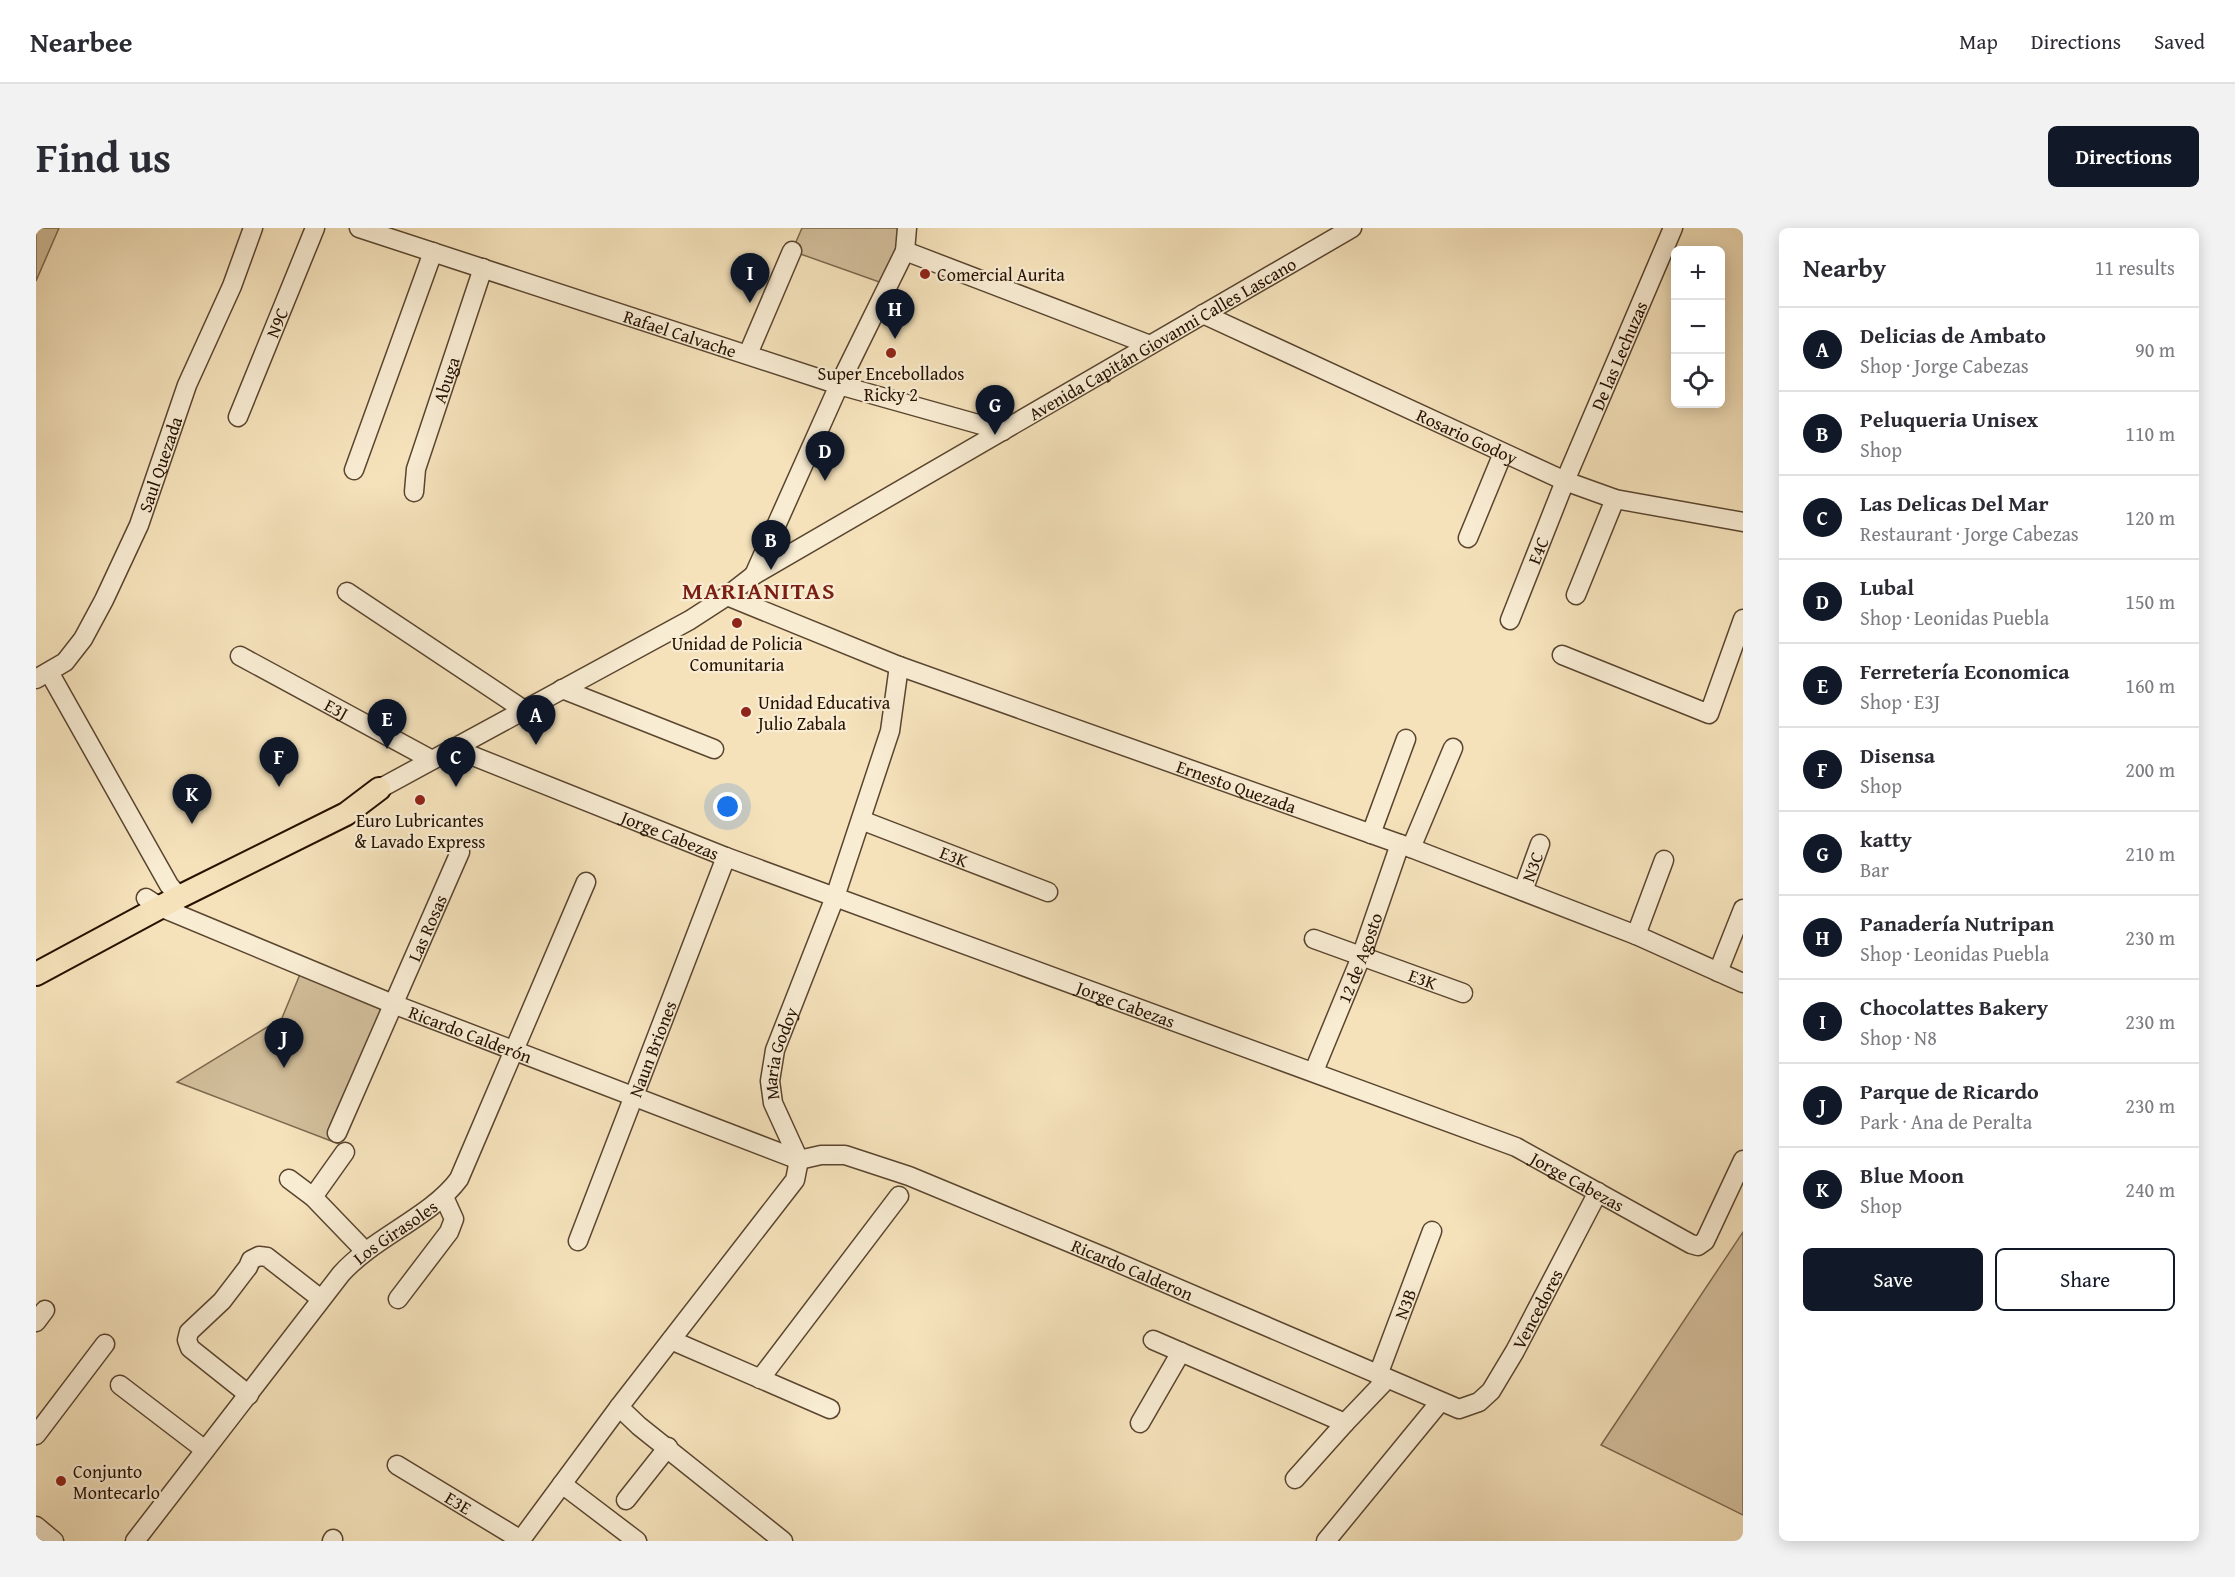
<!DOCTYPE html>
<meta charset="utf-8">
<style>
:root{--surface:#fff;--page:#f2f2f3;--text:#2b2b33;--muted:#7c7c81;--line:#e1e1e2;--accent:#111827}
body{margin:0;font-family:"Gentium Book Plus",serif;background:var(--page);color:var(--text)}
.controls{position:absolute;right:18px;top:18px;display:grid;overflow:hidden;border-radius:9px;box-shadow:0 3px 15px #0003}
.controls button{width:54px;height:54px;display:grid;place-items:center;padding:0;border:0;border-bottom:2px solid var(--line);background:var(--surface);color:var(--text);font:30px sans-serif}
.you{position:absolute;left:692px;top:579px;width:21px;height:21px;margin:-15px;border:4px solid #fff;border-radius:50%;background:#1a73e8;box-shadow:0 0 0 9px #1a73e833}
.badge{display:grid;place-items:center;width:39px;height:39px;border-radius:50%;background:var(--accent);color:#fff;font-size:20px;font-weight:700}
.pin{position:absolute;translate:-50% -50px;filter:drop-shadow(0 2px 3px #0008)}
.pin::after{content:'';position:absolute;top:32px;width:21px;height:18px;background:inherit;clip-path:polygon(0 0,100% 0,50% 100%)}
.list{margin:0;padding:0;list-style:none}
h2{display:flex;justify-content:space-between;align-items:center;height:78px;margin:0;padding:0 24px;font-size:26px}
h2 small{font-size:20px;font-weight:400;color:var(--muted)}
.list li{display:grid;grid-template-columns:39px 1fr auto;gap:18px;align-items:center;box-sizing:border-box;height:84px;padding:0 24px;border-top:2px solid var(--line)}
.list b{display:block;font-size:22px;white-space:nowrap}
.list p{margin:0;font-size:20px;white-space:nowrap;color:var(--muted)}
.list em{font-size:20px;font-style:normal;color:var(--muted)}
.actions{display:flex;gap:12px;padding:18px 24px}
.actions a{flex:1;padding:14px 0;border:2px solid var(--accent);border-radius:9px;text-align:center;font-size:21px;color:var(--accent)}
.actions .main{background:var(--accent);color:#fff}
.icon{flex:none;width:33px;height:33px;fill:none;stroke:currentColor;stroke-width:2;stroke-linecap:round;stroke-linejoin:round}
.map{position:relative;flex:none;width:1707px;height:1313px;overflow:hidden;border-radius:9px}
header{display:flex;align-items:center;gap:36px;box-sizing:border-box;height:84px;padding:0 30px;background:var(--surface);border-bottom:2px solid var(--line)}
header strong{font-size:28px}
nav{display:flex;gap:33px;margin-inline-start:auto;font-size:21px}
.intro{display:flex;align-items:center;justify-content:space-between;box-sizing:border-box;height:144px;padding:0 36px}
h1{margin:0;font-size:42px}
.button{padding:15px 27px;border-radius:9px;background:var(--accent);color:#fff;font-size:21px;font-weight:700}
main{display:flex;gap:36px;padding:0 36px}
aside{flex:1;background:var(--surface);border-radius:9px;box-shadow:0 3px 15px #0003}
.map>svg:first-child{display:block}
.green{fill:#d2be9b;stroke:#7c684e;stroke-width:1.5}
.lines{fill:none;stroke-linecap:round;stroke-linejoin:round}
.minor-casing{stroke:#5a452f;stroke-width:21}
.major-casing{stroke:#261100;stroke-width:26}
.minor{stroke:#f8ecd3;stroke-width:18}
.major{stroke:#f5e2bb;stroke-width:22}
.poi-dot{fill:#8f2418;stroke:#f8ecd3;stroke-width:2}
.labels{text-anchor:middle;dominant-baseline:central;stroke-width:4.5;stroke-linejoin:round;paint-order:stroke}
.poi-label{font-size:18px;fill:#261100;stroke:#f8ecd3;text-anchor:start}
.street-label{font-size:18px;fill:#261100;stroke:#f8ecd3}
.district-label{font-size:24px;font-weight:bold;letter-spacing:1.5px;fill:#7a1f14;stroke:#f8ecd3}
</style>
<header>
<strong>Nearbee</strong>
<nav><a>Map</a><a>Directions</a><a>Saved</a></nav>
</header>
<div class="intro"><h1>Find us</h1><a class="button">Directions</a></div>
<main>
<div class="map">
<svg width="1707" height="1313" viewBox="0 0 1707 1313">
<rect width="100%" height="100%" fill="#f5e2bb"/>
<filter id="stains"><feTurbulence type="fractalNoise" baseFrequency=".00333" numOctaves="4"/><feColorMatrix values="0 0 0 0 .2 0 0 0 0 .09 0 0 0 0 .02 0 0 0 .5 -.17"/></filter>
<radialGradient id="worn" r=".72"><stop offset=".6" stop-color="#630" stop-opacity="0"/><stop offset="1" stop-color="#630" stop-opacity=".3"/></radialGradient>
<path class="green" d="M 0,0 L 23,0 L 0,53 Z
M 766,0 L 865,0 L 866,4 L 849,56 L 756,23 Z
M 267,739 L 357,776 L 303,916 L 141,854 L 246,790 Z
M 1707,1004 L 1707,1287 L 1565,1217 Z"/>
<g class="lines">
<defs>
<g id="minor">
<path id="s1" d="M 323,0 L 803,157 L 967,203"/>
<path d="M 869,23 L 1114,117"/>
<path id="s2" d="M 1167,86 L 1529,253 L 1579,271 L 1707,294"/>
<path d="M 712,126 L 756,23"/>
<path id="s3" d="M 202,189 L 279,0"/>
<path d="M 318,242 L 397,24"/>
<path id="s4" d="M 378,264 L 380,241 L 447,40"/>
<path d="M 1432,310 L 1467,225"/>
<path d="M 718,347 L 803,157 L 869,23 L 871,0"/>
<path d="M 311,364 L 488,482"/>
<path d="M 1540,367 L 1579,271"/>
<path id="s5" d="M 691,368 L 863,438 L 1375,620 L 1600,707 L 1707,755"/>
<path id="s6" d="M 1474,392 L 1529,253 L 1637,0"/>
<path d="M 1526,427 L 1673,486 L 1707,391"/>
<path id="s7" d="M 204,428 L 396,532"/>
<path d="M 13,444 L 133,657 L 143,669"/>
<path id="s8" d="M 0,451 L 29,434 L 47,411 L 68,372 L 103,297 L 151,157 L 196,58 L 217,0"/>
<path d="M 526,461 L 678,521"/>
<path id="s9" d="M 417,520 L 690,629 L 1480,919 L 1655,1016 L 1662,1018 L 1669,1013 L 1707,932"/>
<path id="s10" d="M 343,561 L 654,392 L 691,368 L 718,347 L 1316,0"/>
<path id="s11" d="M 825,592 L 1012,664"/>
<path d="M 1335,606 L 1370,511"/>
<path d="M 1375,620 L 1417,520"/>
<path id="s12" d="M 1487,663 L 1504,616"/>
<path id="s13" d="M 110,670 L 124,679 L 357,776 L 763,932"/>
<path d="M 1600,707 L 1628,632"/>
<path id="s14" d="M 1278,711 L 1427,765"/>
<path d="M 1682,744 L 1707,681"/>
<path id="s15" d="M 1278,843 L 1325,729 L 1364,616"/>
<path id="s16" d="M 301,905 L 424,624"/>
<path id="s17" d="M 763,932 L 785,927 L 809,927 L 873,948 L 1071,1030 L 1423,1181 L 1443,1174 L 1455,1163 L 1479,1123 L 1562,964"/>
<path d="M 253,951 L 277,969 L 329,1023"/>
<path d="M 277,969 L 309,924"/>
<path id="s18" d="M 542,1013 L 690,629"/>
<path d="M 362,1071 L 413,1004 L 418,991 L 408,969"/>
<path d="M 0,1094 L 9,1082"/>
<path d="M 635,1112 L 794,1181"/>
<path d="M 1117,1112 L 1309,1195 L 1351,1151"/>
<path id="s19" d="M 1342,1147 L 1396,1003"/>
<path d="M 724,1151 L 863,968"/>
<path d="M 84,1157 L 169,1222"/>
<path d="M 213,1167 L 154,1120 L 151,1112 L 153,1104 L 186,1073 L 212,1039 L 215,1032 L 223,1028 L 231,1029 L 285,1071"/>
<path d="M 583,1179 L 603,1198 L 747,1313"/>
<path d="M 1104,1195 L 1145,1124"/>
<path d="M 0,1207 L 69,1116"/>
<path id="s20" d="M 361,1237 L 485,1312"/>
<path d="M 1259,1251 L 1309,1195"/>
<path d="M 526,1256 L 601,1313"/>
<path d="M 590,1272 L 632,1219"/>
<path d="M 0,1298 L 18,1313"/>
<path id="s21" d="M 99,1313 L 305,1046 C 338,1009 395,989 423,951 L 550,654"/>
<path d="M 296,1313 L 297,1311"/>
<path id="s22" d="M 484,1313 L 583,1179 L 759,952 L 763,932 L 737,875 L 734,853 L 739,822 L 799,669 L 854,503 L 863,438"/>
<path d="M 1290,1313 L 1404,1174"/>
</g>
<path id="major" d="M 0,746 L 143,669 L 310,586 L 343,561"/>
</defs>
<use href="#minor" class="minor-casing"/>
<use href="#major" class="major-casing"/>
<use href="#minor" class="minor"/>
<use href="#major" class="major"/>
</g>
<g class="poi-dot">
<circle cx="889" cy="46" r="6"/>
<circle cx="855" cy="125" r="6"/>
<circle cx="701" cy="395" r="6"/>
<circle cx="710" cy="484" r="6"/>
<circle cx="384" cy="572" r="6"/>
<circle cx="25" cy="1253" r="6"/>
</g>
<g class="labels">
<g class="poi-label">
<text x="901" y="46">Comercial Aurita</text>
<text x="855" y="145" text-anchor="middle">Super Encebollados<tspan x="855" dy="21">Ricky 2</tspan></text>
<text x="701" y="415" text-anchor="middle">Unidad de Policia<tspan x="701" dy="21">Comunitaria</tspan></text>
<text x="722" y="474">Unidad Educativa<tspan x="722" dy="21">Julio Zabala</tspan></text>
<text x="384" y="592" text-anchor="middle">Euro Lubricantes<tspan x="384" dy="21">&amp; Lavado Express</tspan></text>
<text x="37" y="1243">Conjunto<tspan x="37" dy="21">Montecarlo</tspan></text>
</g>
<g class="street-label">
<text stroke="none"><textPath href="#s3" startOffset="102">N9C</textPath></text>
<text stroke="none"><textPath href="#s1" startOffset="338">Rafael Calvache</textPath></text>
<text stroke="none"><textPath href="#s10" startOffset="904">Avenida Capitán Giovanni Calles Lascano</textPath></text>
<text stroke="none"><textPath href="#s6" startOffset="286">De las Lechuzas</textPath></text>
<text stroke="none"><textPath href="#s4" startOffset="117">Abuga</textPath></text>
<text stroke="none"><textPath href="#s2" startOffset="291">Rosario Godoy</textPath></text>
<text stroke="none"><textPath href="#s8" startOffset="254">Saul Quezada</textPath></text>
<text stroke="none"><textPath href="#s6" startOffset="75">E4C</textPath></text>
<text stroke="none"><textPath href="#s7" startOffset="110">E3J</textPath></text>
<text stroke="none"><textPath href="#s5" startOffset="544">Ernesto Quezada</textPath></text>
<text stroke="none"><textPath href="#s9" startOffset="234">Jorge Cabezas</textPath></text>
<text stroke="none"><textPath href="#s11" startOffset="100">E3K</textPath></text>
<text stroke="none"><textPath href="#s12" startOffset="26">N3C</textPath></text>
<text stroke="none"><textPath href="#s16" startOffset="224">Las Rosas</textPath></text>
<text stroke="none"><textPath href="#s15" startOffset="122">12 de Agosto</textPath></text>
<text stroke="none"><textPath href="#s14" startOffset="116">E3K</textPath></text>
<text stroke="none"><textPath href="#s9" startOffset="720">Jorge Cabezas</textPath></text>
<text stroke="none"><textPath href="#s13" startOffset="352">Ricardo Calderón</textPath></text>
<text stroke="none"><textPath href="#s18" startOffset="206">Naun Briones</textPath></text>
<text stroke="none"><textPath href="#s22" startOffset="588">Maria Godoy</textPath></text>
<text stroke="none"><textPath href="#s9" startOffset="1206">Jorge Cabezas</textPath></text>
<text stroke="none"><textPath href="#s21" startOffset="406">Los Girasoles</textPath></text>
<text stroke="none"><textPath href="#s17" startOffset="356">Ricardo Calderon</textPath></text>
<text stroke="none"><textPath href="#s19" startOffset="76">N3B</textPath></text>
<text stroke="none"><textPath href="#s17" startOffset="843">Vencedores</textPath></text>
<text stroke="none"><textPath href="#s20" startOffset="72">E3E</textPath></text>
</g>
<g class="district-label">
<text x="723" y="362">MARIANITAS</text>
</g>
</g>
<rect width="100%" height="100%" filter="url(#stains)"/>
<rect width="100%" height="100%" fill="url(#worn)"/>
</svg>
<div class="controls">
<button>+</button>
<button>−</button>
<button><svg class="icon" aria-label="locate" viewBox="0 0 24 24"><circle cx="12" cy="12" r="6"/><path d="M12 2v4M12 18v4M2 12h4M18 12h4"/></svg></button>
</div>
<div class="you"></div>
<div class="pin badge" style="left:500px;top:517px">A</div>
<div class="pin badge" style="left:735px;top:342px">B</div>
<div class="pin badge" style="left:420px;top:559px">C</div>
<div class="pin badge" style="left:789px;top:253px">D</div>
<div class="pin badge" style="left:351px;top:521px">E</div>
<div class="pin badge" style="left:243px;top:559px">F</div>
<div class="pin badge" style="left:959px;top:207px">G</div>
<div class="pin badge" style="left:859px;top:111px">H</div>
<div class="pin badge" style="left:714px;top:75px">I</div>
<div class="pin badge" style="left:248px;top:840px">J</div>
<div class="pin badge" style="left:156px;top:596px">K</div>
</div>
<aside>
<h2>Nearby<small>11 results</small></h2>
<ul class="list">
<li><span class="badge">A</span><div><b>Delicias de Ambato</b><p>Shop · Jorge Cabezas</p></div><em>90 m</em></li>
<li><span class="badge">B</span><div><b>Peluqueria Unisex</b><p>Shop</p></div><em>110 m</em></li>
<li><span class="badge">C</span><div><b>Las Delicas Del Mar</b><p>Restaurant · Jorge Cabezas</p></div><em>120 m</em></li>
<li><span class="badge">D</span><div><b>Lubal</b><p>Shop · Leonidas Puebla</p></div><em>150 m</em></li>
<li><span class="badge">E</span><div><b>Ferretería Economica</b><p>Shop · E3J</p></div><em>160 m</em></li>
<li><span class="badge">F</span><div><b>Disensa</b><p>Shop</p></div><em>200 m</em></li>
<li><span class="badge">G</span><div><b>katty</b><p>Bar</p></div><em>210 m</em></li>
<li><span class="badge">H</span><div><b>Panadería Nutripan</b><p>Shop · Leonidas Puebla</p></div><em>230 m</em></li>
<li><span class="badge">I</span><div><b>Chocolattes Bakery</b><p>Shop · N8</p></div><em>230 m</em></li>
<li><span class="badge">J</span><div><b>Parque de Ricardo</b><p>Park · Ana de Peralta</p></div><em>230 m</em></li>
<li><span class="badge">K</span><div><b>Blue Moon</b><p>Shop</p></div><em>240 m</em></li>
</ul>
<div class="actions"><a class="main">Save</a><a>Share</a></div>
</aside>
</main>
